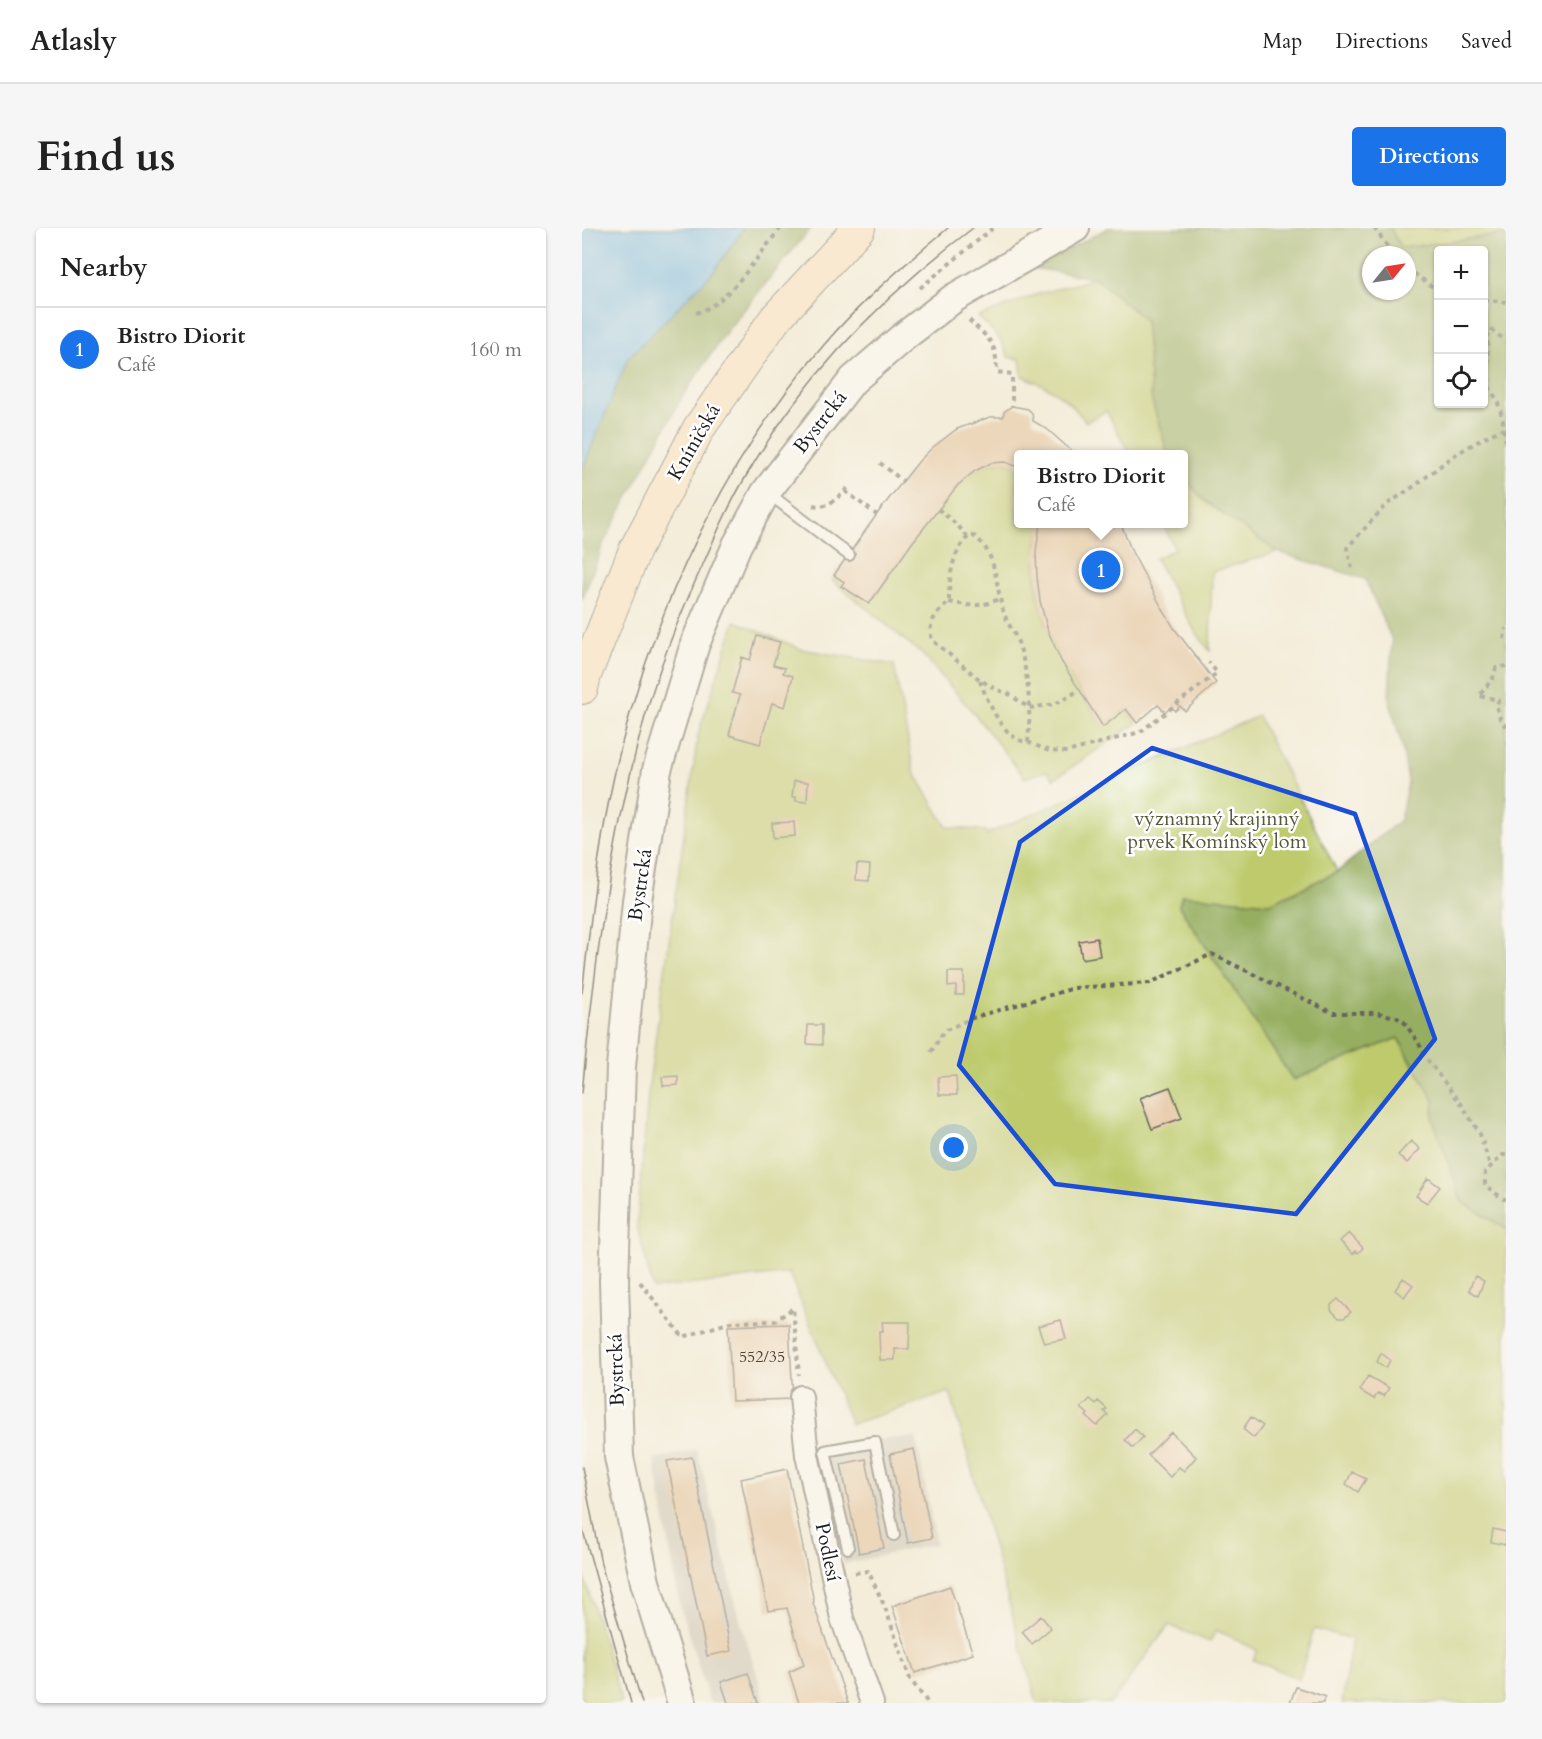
<!DOCTYPE html>
<meta charset="utf-8">
<style>
:root{--surface:#fff;--page:#f6f6f6;--text:#222;--muted:#767676;--line:#e0e0e0;--accent:#1a73e8}
body{margin:0;font-family:Cardo,serif;background:var(--page);color:var(--text)}
.controls{position:absolute;right:18px;top:18px;display:grid;overflow:hidden;border-radius:6px;box-shadow:0 2px 4px #0004}
.controls button{width:54px;height:54px;display:grid;place-items:center;padding:0;border:0;border-bottom:2px solid var(--line);background:var(--surface);color:var(--text);font:30px sans-serif}
.compass{position:absolute;left:780px;top:18px;width:54px;height:54px;border-radius:50%;background:var(--surface);box-shadow:0 2px 4px #0004;rotate:60deg}
.you{position:absolute;left:372px;top:920px;width:21px;height:21px;margin:-15px;border:4px solid #fff;border-radius:50%;background:#1a73e8;box-shadow:0 0 0 9px #1a73e833}
.badge{display:grid;place-items:center;width:39px;height:39px;border-radius:50%;background:var(--accent);color:#fff;font-size:20px;font-weight:700}
.pin{position:absolute;translate:-50% -50%;border:3px solid #fff;box-shadow:0 2px 6px #0006}
.popup{position:absolute;left:432px;top:222px;width:174px;height:78px;box-sizing:border-box;display:grid;place-content:center;border-radius:6px;background:var(--surface);filter:drop-shadow(0 2px 4px #0005);font-size:20px;white-space:nowrap;color:var(--muted)}
.popup b{font-size:22px;color:var(--text)}
.popup::after{content:'';position:absolute;left:50%;top:100%;margin-left:-12px;border:12px solid transparent;border-top-color:var(--surface)}
.list{margin:0;padding:0;list-style:none}
h2{display:flex;justify-content:space-between;align-items:center;height:78px;margin:0;padding:0 24px;font-size:26px}
h2 small{font-size:20px;font-weight:400;color:var(--muted)}
.list li{display:grid;grid-template-columns:39px 1fr auto;gap:18px;align-items:center;box-sizing:border-box;height:84px;padding:0 24px;border-top:2px solid var(--line)}
.list b{display:block;font-size:22px;white-space:nowrap}
.list p{margin:0;font-size:20px;white-space:nowrap;color:var(--muted)}
.list em{font-size:20px;font-style:normal;color:var(--muted)}
.icon{flex:none;width:33px;height:33px;fill:none;stroke:currentColor;stroke-width:2;stroke-linecap:round;stroke-linejoin:round}
.map{position:relative;flex:none;width:924px;height:1475px;overflow:hidden;border-radius:6px}
header{display:flex;align-items:center;gap:36px;box-sizing:border-box;height:84px;padding:0 30px;background:var(--surface);border-bottom:2px solid var(--line)}
header strong{font-size:28px}
nav{display:flex;gap:33px;margin-inline-start:auto;font-size:21px}
.intro{display:flex;align-items:center;justify-content:space-between;box-sizing:border-box;height:144px;padding:0 36px}
h1{margin:0;font-size:42px}
.button{padding:15px 27px;border-radius:6px;background:var(--accent);color:#fff;font-size:21px;font-weight:700}
main{display:flex;gap:36px;padding:0 36px}
aside{flex:1;background:var(--surface);border-radius:6px;box-shadow:0 2px 4px #0004}
.map>svg:first-child{display:block}
.industrial{fill:#c9c3b8}
.green{fill:#beca6c;stroke:#6d7344;stroke-width:1.5}
.forest{fill:#96ae60;stroke:#59653e;stroke-width:1.5;fill-rule:evenodd}
.water{fill:#75bbec;stroke:#486c84;stroke-width:1.5}
.building{fill:#e2bd95}
.lines{fill:none;stroke-linecap:round;stroke-linejoin:round}
.service-casing{stroke:#68655e;stroke-width:14}
.minor-casing{stroke:#68655e;stroke-width:26}
.tertiary-casing{stroke:#68655e;stroke-width:32}
.secondary-casing{stroke:#68655e;stroke-width:34}
.path{stroke:#68655e;stroke-width:4;stroke-dasharray:4.5 4.5;stroke-linecap:butt}
.service{stroke:#fff;stroke-width:10}
.minor{stroke:#fff;stroke-width:22}
.tertiary{stroke:#fff;stroke-width:28}
.secondary{stroke:#fce5c4;stroke-width:32}
.tram{stroke:#1c1c1c;stroke-width:1.5}
.marked{fill:none;stroke:#1d4ed8;stroke-width:4.5;stroke-linejoin:round}
.labels{text-anchor:middle;dominant-baseline:central;stroke-width:5;stroke-linejoin:round;paint-order:stroke}
.number-label{font-size:16px;fill:#4e443a}
.street-label{font-size:20px;fill:#1c1c1c;stroke:#fff}
.park-label{font-size:20px;fill:#555938;stroke:#fff}
</style>
<header>
<strong>Atlasly</strong>
<nav><a>Map</a><a>Directions</a><a>Saved</a></nav>
</header>
<div class="intro"><h1>Find us</h1><a class="button">Directions</a></div>
<main>
<aside>
<h2>Nearby<small></small></h2>
<ul class="list">
<li><span class="badge">1</span><div><b>Bistro Diorit</b><p>Café</p></div><em>160 m</em></li>
</ul>
</aside>
<div class="map">
<svg width="924" height="1475" viewBox="0 0 924 1475">
<rect width="100%" height="100%" fill="#fff"/>
<filter id="ink" filterUnits="userSpaceOnUse"><feTurbulence type="fractalNoise" baseFrequency=".0167" numOctaves="2"/><feDisplacementMap in="SourceGraphic" scale="12" xChannelSelector="R" yChannelSelector="G"/><feConvolveMatrix kernelMatrix="1 2 1 2 8 2 1 2 1" color-interpolation-filters="sRGB"/></filter>
<filter id="wash" filterUnits="userSpaceOnUse"><feTurbulence type="fractalNoise" baseFrequency=".008" numOctaves="4" result="noise"/><feDisplacementMap in="SourceGraphic" scale="24" xChannelSelector="R" yChannelSelector="G"/><feGaussianBlur stdDeviation="1.35" result="paint"/><feColorMatrix in="noise" values="0 0 0 0 0 0 0 0 0 0 0 0 0 0 0 0 0 1.4 0 .05"/><feComposite in="paint" operator="in"/></filter>
<g filter="url(#wash)">
<rect width="100%" height="100%" fill="#f4edda"/>
<path class="industrial" d="M 334,1209 L 354,1316 L 261,1336 L 244,1263 L 237,1215 Z
M 115,1222 L 159,1395 L 184,1475 L 128,1475 L 98,1379 L 72,1231 Z"/>
<path class="green" d="M 808,0 L 924,0 L 924,6 L 819,20 Z
M 514,50 L 563,92 L 570,173 L 586,226 L 548,226 L 524,183 L 504,194 C 486,170 468,159 440,148 L 438,131 L 426,129 C 421,111 409,101 396,89 L 456,66 Z
M 423,234 L 436,239 L 436,296 L 458,296 C 457,305 454,314 454,323 C 449,389 485,447 521,498 L 544,481 L 555,495 L 472,551 L 465,543 L 443,550 L 390,483 L 340,426 L 250,352 L 255,343 L 293,368 C 316,335 371,245 409,235 C 413,234 418,235 423,234 Z
M 602,249 L 621,272 L 695,324 L 630,344 L 628,423 L 613,403 L 573,330 L 593,321 L 581,296 L 602,296 Z
M 153,393 L 219,421 L 312,437 L 332,544 L 365,599 L 403,603 L 405,606 L 676,488 L 767,667 L 711,851 L 816,810 L 852,872 L 851,891 L 880,973 L 924,1001 L 924,1475 L 760,1475 L 770,1411 L 732,1401 L 717,1451 L 671,1432 L 675,1422 L 634,1402 L 628,1414 L 587,1397 L 529,1475 L 455,1475 L 368,1164 L 269,1196 L 207,1045 L 71,1061 L 55,998 L 67,856 L 116,507 Z
M 0,1341 L 40,1475 L 0,1475 Z"/>
<path class="forest" d="M 162,0 L 229,0 L 147,100 L 100,169 L 22,314 L 0,372 L 0,242 L 46,130 L 131,44 Z
M 526,0 L 808,0 L 819,20 L 924,6 L 924,1001 L 880,974 L 851,891 L 852,872 L 816,810 L 711,852 L 597,678 L 600,667 L 688,675 L 755,644 L 818,592 L 826,554 L 820,518 L 807,471 L 810,412 L 783,351 L 695,324 L 621,271 L 602,249 L 602,226 L 586,226 L 570,173 L 563,92 L 514,50 L 451,40 ZM 856,22 L 902,22 L 902,176 L 856,176 ZM 789,27 L 825,27 L 825,63 L 789,63 Z"/>
<path class="water" d="M 0,0 L 162,0 L 131,44 L 46,130 L 0,242 Z"/>
<g id="blocks">
<path class="building" d="M 430,178 L 446,181 L 450,185 L 451,193 L 465,201 L 493,226 L 436,226 L 436,239 L 423,234 L 409,235 L 393,243 L 376,257 L 364,272 L 330,315 L 287,376 L 259,358 L 262,354 L 252,347 L 298,282 L 337,233 L 351,219 L 375,201 L 408,189 L 421,189 L 422,184 Z
M 458,296 L 539,296 L 550,324 L 580,380 L 592,400 L 634,455 L 603,483 L 598,478 L 593,483 L 590,479 L 583,484 L 576,477 L 555,495 L 544,481 L 521,499 L 479,433 L 466,403 L 458,373 L 455,349 L 454,324 Z
M 175,408 L 198,414 L 191,437 L 203,440 L 201,445 L 211,448 L 203,479 L 190,475 L 178,516 L 147,507 L 158,467 L 150,465 L 160,429 L 168,432 Z
M 212,553 L 226,554 L 225,574 L 214,573 L 214,569 L 210,569 Z
M 212,594 L 213,608 L 191,610 L 190,595 Z
M 275,636 L 288,637 L 287,653 L 274,652 Z
M 515,710 L 518,728 L 500,731 L 497,713 Z
M 366,744 L 382,744 L 382,767 L 374,767 L 374,758 L 366,759 Z
M 226,797 L 240,797 L 240,817 L 225,816 Z
M 96,848 L 96,857 L 81,858 L 80,849 Z
M 374,848 L 375,867 L 357,867 L 356,849 Z
M 588,859 L 600,890 L 570,901 L 558,870 Z
M 829,913 L 838,921 L 825,935 L 816,927 Z
M 846,950 L 858,959 L 845,975 L 834,968 Z
M 767,1005 L 781,1020 L 776,1025 L 774,1023 L 771,1026 L 758,1013 Z
M 893,1048 L 902,1053 L 896,1068 L 887,1062 Z
M 821,1050 L 831,1057 L 822,1069 L 813,1062 Z
M 756,1071 L 769,1084 L 762,1090 L 757,1090 L 749,1082 L 749,1077 Z
M 479,1092 L 484,1111 L 462,1115 L 456,1098 Z
M 300,1094 L 328,1094 L 327,1121 L 313,1121 L 313,1132 L 298,1132 L 297,1103 L 301,1103 Z
M 207,1096 L 211,1171 L 150,1173 L 146,1098 Z
M 799,1125 L 808,1132 L 804,1140 L 795,1134 Z
M 786,1148 L 807,1160 L 802,1168 L 796,1165 L 792,1171 L 777,1162 Z
M 508,1171 L 514,1176 L 516,1173 L 525,1181 L 522,1183 L 526,1187 L 515,1198 L 504,1188 L 506,1186 L 499,1180 Z
M 669,1189 L 681,1198 L 672,1210 L 661,1201 Z
M 553,1201 L 561,1209 L 551,1220 L 543,1212 Z
M 589,1204 L 614,1229 L 602,1243 L 597,1239 L 588,1249 L 566,1227 Z
M 332,1221 L 350,1310 L 326,1315 L 308,1226 Z
M 110,1229 L 149,1423 L 125,1428 L 85,1233 Z
M 284,1231 L 302,1320 L 277,1325 L 259,1236 Z
M 205,1241 L 232,1374 L 231,1375 L 266,1475 L 217,1475 L 207,1444 L 222,1437 L 205,1380 L 186,1383 L 159,1251 Z
M 770,1244 L 784,1251 L 776,1264 L 764,1256 Z
M 911,1301 L 924,1304 L 924,1317 L 909,1314 Z
M 368,1358 L 391,1426 L 333,1445 L 310,1378 Z
M 459,1388 L 469,1400 L 450,1416 L 440,1404 Z
M 166,1445 L 176,1475 L 146,1475 L 139,1454 Z
M 714,1459 L 744,1469 L 741,1475 L 708,1475 Z"/>
</g>
</g>
<g filter="url(#ink)">
<use href="#blocks" fill-opacity="0" stroke="#68655e" stroke-width="1.5"/>
<g class="lines">
<defs>
<path id="service" d="M 186,265 L 267,327
M 266,1320 L 243,1223 L 293,1214 L 312,1307"/>
<path id="minor" d="M 219,1169 L 225,1227 L 260,1390 L 290,1475"/>
<path id="tertiary" d="M 100,1475 L 63,1354 L 37,1229 L 32,1053 L 39,839 L 55,673 L 75,542 L 113,416 L 155,317 L 184,264 L 271,152 L 320,110 L 372,70 L 493,0"/>
<path id="secondary" d="M 0,460 L 3,447 L 53,322 L 117,200 L 193,91 L 277,0"/>
</defs>
<use href="#service" class="service-casing"/>
<use href="#minor" class="minor-casing"/>
<use href="#tertiary" class="tertiary-casing"/>
<use href="#secondary" class="secondary-casing"/>
<path class="path" d="M 792,0 L 812,27
M 825,40 L 856,63
M 338,60 L 411,0
M 902,72 L 924,74
M 114,85 C 146,77 177,25 199,0
M 387,92 C 408,112 414,113 415,144 L 430,146 L 430,178
M 902,96 L 924,113
M 922,201 L 924,215
M 298,235 L 321,253
M 263,263 L 295,287
M 231,277 C 246,281 255,270 266,260
M 356,281 L 375,297 L 386,309 L 392,308 C 417,326 413,362 423,388 C 427,398 434,407 437,417 C 447,447 449,483 446,514 C 421,513 405,471 397,451
M 386,309 C 369,326 367,352 367,374 C 354,386 345,394 350,412 L 397,451 L 413,461 L 427,466 L 447,480 L 473,476 L 496,463
M 770,340 L 765,320 L 804,277 L 834,257 L 871,228 L 909,206 L 922,201 C 920,185 916,171 907,159 L 905,99
M 367,374 C 386,378 400,380 418,370
M 922,411 L 924,400
M 924,438 L 914,440 L 911,450 L 897,468 L 917,472 L 914,478 L 919,493 L 924,499
M 446,514 L 467,523 L 485,524 L 558,504 L 635,445 L 627,434
M 349,824 L 362,803 L 390,790 L 492,760 L 568,755 L 630,726 L 751,785 L 796,785 L 814,789 L 822,794 L 836,814 L 847,834 L 880,877 L 898,906 L 908,938
M 924,927 L 921,927 L 903,944 L 903,957 L 921,971 L 924,971
M 58,1054 L 101,1109 L 149,1094 L 193,1093 L 211,1080 L 217,1147
M 273,1345 L 286,1343 L 303,1379 L 328,1451 L 346,1475"/>
<use href="#service" class="service"/>
<use href="#minor" class="minor"/>
<use href="#tertiary" class="tertiary"/>
<use href="#secondary" class="secondary"/>
<path class="tram" d="M 0,765 C 8,701 14,636 27,572 C 60,408 131,246 241,118 C 278,74 322,37 366,0
M 0,865 C 12,741 28,616 61,496 C 76,440 98,386 122,334 C 134,306 147,277 163,250 C 219,152 301,68 391,0
M 0,1239 L 19,1336 L 60,1475
M 0,1299 L 49,1475"/>
</g>
</g>
<path d="M0 0H924V1475H0ZM 570,520 L 773,586 L 853,811 L 714,986 L 473,956 L 377,837 L 438,614 Z" fill="#f4edda" fill-opacity=".55" fill-rule="evenodd"/>
<path class="marked" d="M 570,520 L 773,586 L 853,811 L 714,986 L 473,956 L 377,837 L 438,614 Z"/>
<g class="labels">
<g class="number-label">
<text x="180" y="1129">552/35</text>
</g>
<g class="street-label">
<text transform="translate(238 194) rotate(-52)">Bystrcká</text>
<text transform="translate(112 214) rotate(-60)">Kníničská</text>
<text transform="translate(58 657) rotate(-82)">Bystrcká</text>
<text transform="translate(34 1142) rotate(-92)">Bystrcká</text>
<text transform="translate(246 1324) rotate(78)">Podlesí</text>
</g>
<g class="park-label">
<text x="635" y="590">významný krajinný<tspan x="635" dy="23">prvek Komínský lom</tspan></text>
</g>
</g>
</svg>
<div class="controls">
<button>+</button>
<button>−</button>
<button><svg class="icon" aria-label="locate" viewBox="0 0 24 24"><circle cx="12" cy="12" r="6"/><path d="M12 2v4M12 18v4M2 12h4M18 12h4"/></svg></button>
</div>
<svg class="compass" viewBox="-18 -18 36 36"><path d="M0-13l5 13h-10z" fill="#e53935"/><path d="M0 13l5-13h-10z" fill="#767676"/></svg>
<div class="you"></div>
<div class="pin badge" style="left:519px;top:342px">1</div>
<div class="popup"><b>Bistro Diorit</b>Café</div>
</div>
</main>
